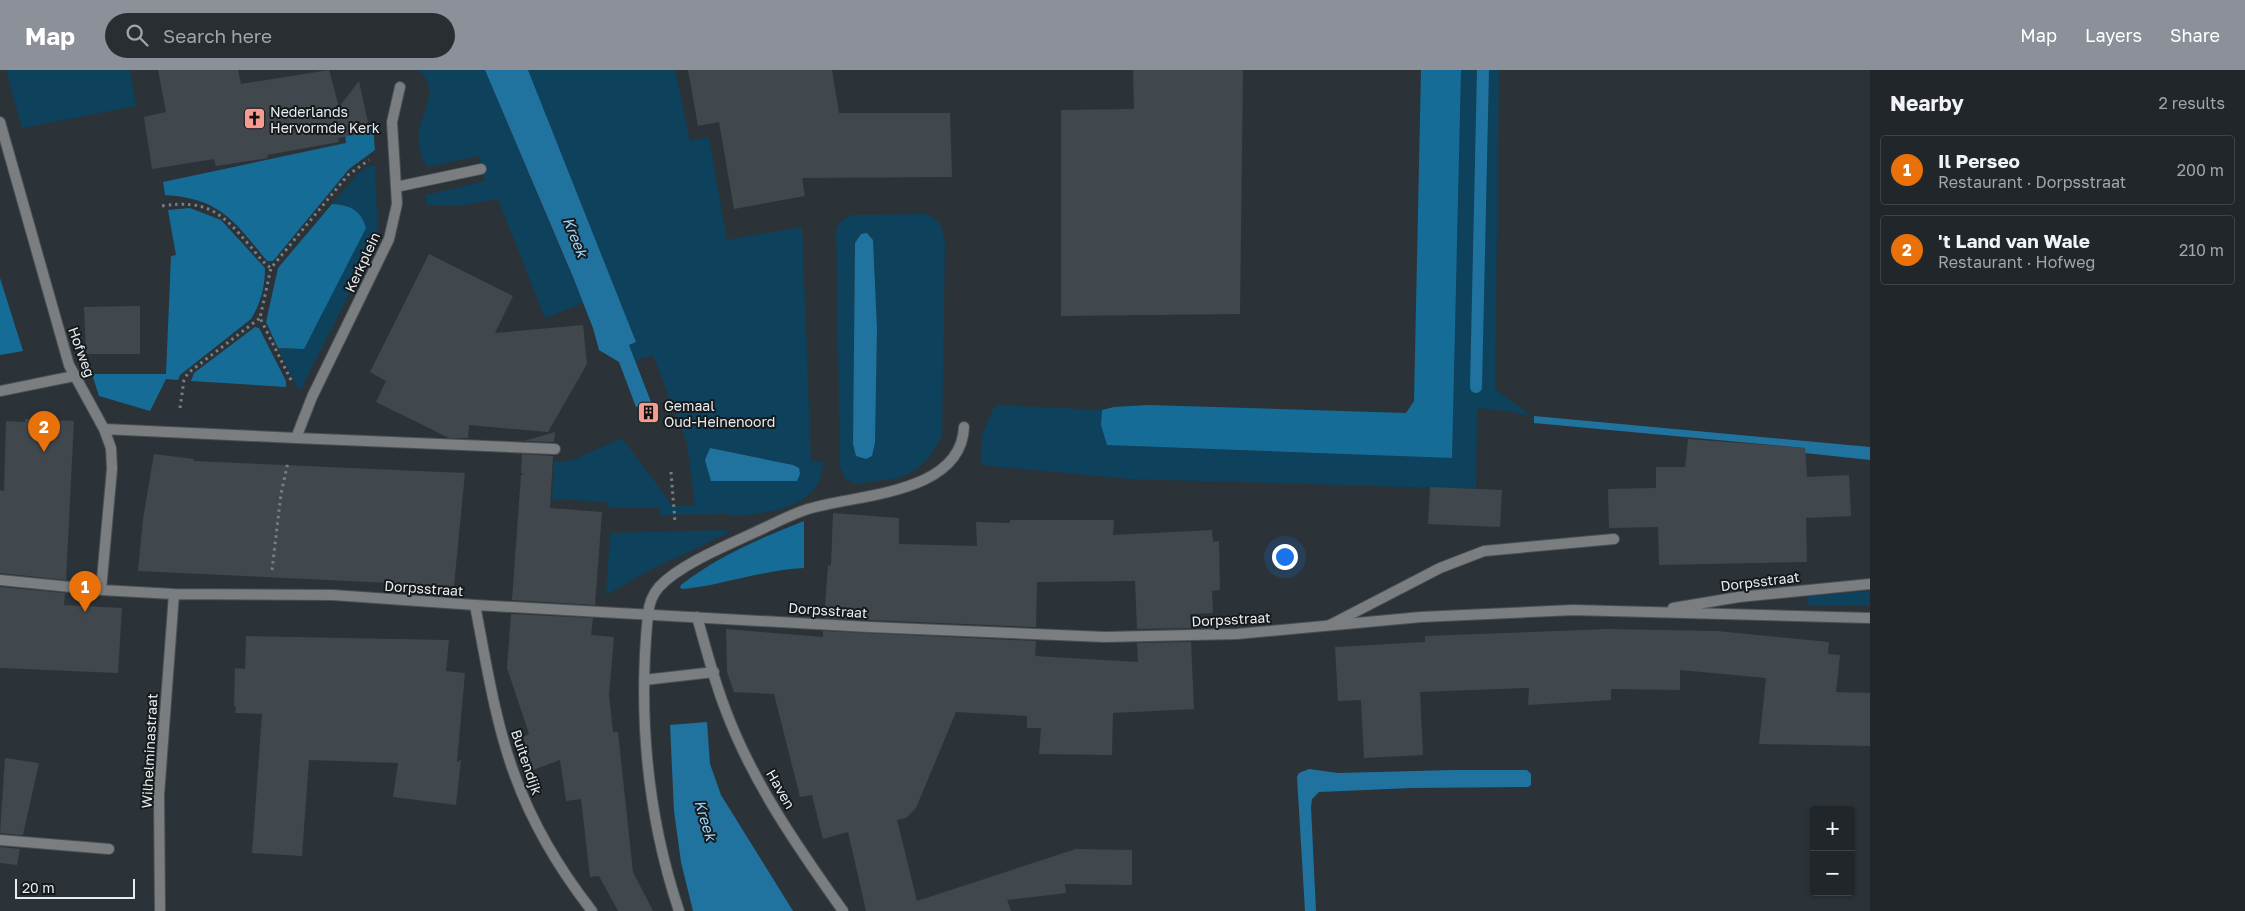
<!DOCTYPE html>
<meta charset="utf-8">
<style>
:root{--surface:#21262a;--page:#292e32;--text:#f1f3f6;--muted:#a2a5a8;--line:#3e4347;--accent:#8c9099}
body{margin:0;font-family:"Golos Text",sans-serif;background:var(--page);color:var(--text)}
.controls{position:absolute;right:15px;bottom:15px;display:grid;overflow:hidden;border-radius:5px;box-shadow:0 1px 4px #0004}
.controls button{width:45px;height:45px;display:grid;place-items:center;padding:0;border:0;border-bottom:1px solid var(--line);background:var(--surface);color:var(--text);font:25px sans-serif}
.scale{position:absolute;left:15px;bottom:12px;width:120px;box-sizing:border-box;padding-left:5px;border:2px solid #e8edf0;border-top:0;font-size:14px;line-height:18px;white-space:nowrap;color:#e8edf0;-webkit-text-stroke:4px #171a1c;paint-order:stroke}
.you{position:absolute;left:1284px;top:486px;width:18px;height:18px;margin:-12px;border:4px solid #fff;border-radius:50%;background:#1a73e8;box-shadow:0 0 0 8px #1a73e833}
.badge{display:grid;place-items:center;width:32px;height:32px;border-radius:50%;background:var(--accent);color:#fff;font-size:16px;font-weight:700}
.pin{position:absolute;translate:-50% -41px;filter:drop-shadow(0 1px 2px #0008)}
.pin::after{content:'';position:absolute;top:26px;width:18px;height:15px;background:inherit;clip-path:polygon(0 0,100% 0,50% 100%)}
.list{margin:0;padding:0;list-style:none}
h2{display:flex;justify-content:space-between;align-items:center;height:65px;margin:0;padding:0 20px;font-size:21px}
h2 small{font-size:16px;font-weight:400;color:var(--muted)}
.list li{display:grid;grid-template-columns:32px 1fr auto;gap:15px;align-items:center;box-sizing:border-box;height:70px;margin:0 10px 10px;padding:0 10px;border:1px solid var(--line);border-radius:5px}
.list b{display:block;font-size:19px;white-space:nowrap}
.list p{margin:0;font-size:16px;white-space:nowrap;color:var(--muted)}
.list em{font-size:16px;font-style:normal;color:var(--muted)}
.icon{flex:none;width:28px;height:28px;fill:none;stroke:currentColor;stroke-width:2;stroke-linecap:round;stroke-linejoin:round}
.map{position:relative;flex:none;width:1870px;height:841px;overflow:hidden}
header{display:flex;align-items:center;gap:30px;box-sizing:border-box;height:70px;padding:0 25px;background:var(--accent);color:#fff}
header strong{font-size:24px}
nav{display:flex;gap:28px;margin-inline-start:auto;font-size:18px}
.search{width:350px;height:45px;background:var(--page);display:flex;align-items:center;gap:12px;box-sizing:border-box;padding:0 18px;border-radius:28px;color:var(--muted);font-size:19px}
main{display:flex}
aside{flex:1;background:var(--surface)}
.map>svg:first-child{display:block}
.green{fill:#0d415c;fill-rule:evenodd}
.forest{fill:#156c97}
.water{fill:#20739f}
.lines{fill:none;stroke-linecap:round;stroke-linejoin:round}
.stream{stroke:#20739f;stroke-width:12}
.building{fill:#40484d}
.service-casing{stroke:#4a5155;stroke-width:12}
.minor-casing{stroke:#4a5155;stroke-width:12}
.path{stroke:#787f83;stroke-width:3;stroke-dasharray:2.5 4;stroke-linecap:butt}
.service{stroke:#7a7e81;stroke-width:10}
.minor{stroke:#7a7e81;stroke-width:10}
.labels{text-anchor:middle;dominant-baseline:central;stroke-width:4;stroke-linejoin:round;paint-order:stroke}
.poi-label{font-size:14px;fill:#e8edf0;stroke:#171a1c;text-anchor:start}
.street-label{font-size:14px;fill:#e8edf0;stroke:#171a1c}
.water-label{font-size:15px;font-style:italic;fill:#9bd6fc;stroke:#171a1c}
</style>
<header>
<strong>Map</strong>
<div class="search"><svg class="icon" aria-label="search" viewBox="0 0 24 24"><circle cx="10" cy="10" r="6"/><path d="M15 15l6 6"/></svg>Search here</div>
<nav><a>Map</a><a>Layers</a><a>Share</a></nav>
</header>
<main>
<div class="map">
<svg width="1870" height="841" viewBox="0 0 1870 841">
<rect width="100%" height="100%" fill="#2c3338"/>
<path class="green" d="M 6,0 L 130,0 L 136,36 L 22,58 Z
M 418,0 L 485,0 L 583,233 L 545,248 L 498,129 L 464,135 L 427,136 L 426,125 L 485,111 L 479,86 L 427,97 C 421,86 417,75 419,62 C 422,40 441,18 418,0 Z
M 528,0 L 675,0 L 690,71 L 709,67 L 727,170 L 802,157 L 811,391 L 823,392 C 823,437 769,444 733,446 L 728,444 L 659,445 L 659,438 L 610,438 L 606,432 L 552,429 L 554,392 L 573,390 L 622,368 L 670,432 L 670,436 L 695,436 L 687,373 L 653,285 L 635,291 L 628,275 L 636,272 ZM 710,378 L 793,395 L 797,411 Z
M 1461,0 L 1499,0 L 1495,319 L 1533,347 L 1507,341 L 1477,338 L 1476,419 L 1129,409 L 981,395 L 982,365 L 995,335 L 1102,340 L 1101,355 L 1107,375 L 1451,388 Z
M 370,96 L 375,96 L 378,167 L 301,319 L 298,319 L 278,278 L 296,279 L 342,134 L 332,134 L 360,102 Z
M 925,144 C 940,148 942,157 945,172 L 942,366 L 929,388 L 917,399 L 899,408 L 855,414 L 846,409 L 840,397 L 836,161 L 840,152 L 851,145 ZM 870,165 L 873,170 L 877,258 L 875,373 L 856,386 L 853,374 L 855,173 Z
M 728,460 L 728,463 L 648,501 L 606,525 L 610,463 Z
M 1870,521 L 1870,536 L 1809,535 L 1806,532 L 1809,526 Z"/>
<path class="forest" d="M 1421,0 L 1461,0 L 1452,388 L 1107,375 L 1101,355 L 1102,340 L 1114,337 L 1148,335 L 1406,343 L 1414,331 Z
M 373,55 L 375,80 L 349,99 L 273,191 L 267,191 C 235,152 220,128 165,125 L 163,112 L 346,73 L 345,60 Z
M 332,134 C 350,135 361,140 366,158 L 304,279 L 278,278 L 266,252 L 278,198 Z
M 190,138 L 221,150 L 265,198 C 265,216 261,233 251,249 L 180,305 L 178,310 L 166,309 L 150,341 L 99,326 L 92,304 L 166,304 L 171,186 L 176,185 L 168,140 Z
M 0,208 L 23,281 L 0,285 Z
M 255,257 L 259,258 L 286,311 L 286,317 L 191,311 L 194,303 Z
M 804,451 L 804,498 C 762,500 724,515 683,519 L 680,518 L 681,515 C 718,486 761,468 804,451 Z"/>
<path class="water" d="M 485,0 L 528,0 L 636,272 L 629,275 L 651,332 L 636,337 L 619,292 L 599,280 L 593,258 L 573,207 Z
M 867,163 L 873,170 L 877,258 L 875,373 L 872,386 L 866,389 L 856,386 L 853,374 L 855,173 L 861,164 Z
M 1534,346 L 1870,377 L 1870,390 L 1805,383 L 1804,378 L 1534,353 Z
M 710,378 L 793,395 L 799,398 L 800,404 L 797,411 L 711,411 L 705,390 Z
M 707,652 L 710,694 L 721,725 L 793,841 L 693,841 L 681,792 L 674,741 L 670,655 Z
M 1309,699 L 1338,703 L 1455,700 L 1527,700 L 1531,704 L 1531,715 L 1528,717 L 1411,718 L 1319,722 L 1312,729 L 1311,737 L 1316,841 L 1305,841 L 1297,707 L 1299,703 Z"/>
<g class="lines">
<path class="stream" d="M 1476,317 L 1483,0"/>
</g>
<path class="building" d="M 158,0 L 238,0 L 241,14 L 329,0 L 339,37 L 359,11 L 370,62 L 338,68 L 339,72 L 267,85 L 268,88 L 216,96 L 214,89 L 152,99 L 144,47 L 166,42 Z
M 688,0 L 832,0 L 839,43 L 950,43 L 952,107 L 802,108 L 805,126 L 734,139 L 719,52 L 698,56 Z
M 1133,0 L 1243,0 L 1240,244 L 1061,246 L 1061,40 L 1134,39 Z
M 429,184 L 513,226 L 495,263 L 583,255 L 587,294 L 548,362 L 469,355 L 468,368 L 449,368 L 376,332 L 386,311 L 370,302 Z
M 140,236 L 140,284 L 86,284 L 84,237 Z
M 25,349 L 74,351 L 66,510 L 0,503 L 0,420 L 4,421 L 6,351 L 25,352 Z
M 555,362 L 554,372 L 524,371 Z
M 1688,369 L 1805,378 L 1807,407 L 1849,405 L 1851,446 L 1806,448 L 1807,492 L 1659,495 L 1658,457 L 1609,458 L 1608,419 L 1656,418 L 1656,397 L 1685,397 Z
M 154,384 L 194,389 L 194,391 L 465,403 L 454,516 L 138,501 L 143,449 Z
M 522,384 L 553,386 L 550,438 L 602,442 L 595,535 L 512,530 L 521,405 L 525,405 L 521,403 Z
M 1430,417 L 1502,420 L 1500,457 L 1428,454 Z
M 833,443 L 899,448 L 899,474 L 977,476 L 976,452 L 1010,453 L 1010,450 L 1114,450 L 1113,465 L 1212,460 L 1213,472 L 1219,471 L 1220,520 L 1212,521 L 1213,543 L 1190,544 L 1191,558 L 1137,559 L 1135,511 L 1037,512 L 1036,557 L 824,548 L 828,496 L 831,495 Z
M 0,517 L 65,523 L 64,535 L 122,538 L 118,603 L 0,598 Z
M 511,544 L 593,548 L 591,565 L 614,567 L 609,625 L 613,662 L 618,662 L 633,802 L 653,841 L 618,841 L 599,806 L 590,807 L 581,729 L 566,731 L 560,690 L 533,700 L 523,667 L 529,664 L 507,598 Z
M 726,559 L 823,567 L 823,561 L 1036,571 L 1035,586 L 1138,592 L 1137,573 L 1191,572 L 1194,639 L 1113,643 L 1112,685 L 1039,684 L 1041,658 L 1027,658 L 1027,646 L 956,642 L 916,738 L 906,748 L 897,750 L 917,831 L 1076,779 L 1132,780 L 1132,815 L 1065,814 L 1066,823 L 1007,830 L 1011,841 L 866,841 L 848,762 L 823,769 L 812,725 L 800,727 L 774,624 L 734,622 L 727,602 Z
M 1608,559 L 1717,561 L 1829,572 L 1828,584 L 1840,585 L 1836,622 L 1870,623 L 1870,676 L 1759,674 L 1766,608 L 1680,600 L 1680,620 L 1611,619 L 1611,630 L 1528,635 L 1529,618 L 1420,622 L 1423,685 L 1364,688 L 1361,630 L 1338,631 L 1335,577 L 1425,572 L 1425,566 Z
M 246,566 L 449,570 L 446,601 L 465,603 L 457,692 L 461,690 L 456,735 L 393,727 L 398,693 L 309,690 L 302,786 L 252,783 L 262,644 L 235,643 L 236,637 L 234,636 L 235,598 L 245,599 Z
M 5,688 L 39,693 L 23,765 L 0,763 Z
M 0,777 L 20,779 L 17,795 L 0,793 Z"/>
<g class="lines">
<defs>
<path id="service" d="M 396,117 L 481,99
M 0,321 L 74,306
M 296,368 L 555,379
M 648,544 C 649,534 652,525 659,517 C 681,493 733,473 762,459 C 777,452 792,444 808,439 C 856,424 961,425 964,357
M 1330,555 L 1440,498 L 1484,481 L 1614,469"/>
<path id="minor" d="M 0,52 L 69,295 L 104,359 L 111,378 L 112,399 L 101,520
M 104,359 L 296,368 L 312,327 L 389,169 L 397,134 L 392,52 L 400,17
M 0,510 L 101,520 L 174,524 L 333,525 L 475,535 L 869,557 L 1105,567 L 1237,564 L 1421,547 L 1573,540 L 1870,548
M 475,535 C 486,592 495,652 515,706 C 533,755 560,800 592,841
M 1673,538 L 1739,527 L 1870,514
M 648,544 C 638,645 647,745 679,841
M 697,547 C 706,578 714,611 726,641 C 753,713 799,779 843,841
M 644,610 L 714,602
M 0,770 L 109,779
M 160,841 L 159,725 L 174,524"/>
</defs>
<use href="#service" class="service-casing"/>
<use href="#minor" class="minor-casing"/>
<path class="path" d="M 162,136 C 207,129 222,143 250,176 C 257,184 263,193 271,198
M 291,310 L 260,248 L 271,198 L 348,105 L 369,90
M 180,338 L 184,310 L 188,303 L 260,248
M 671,402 L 675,452
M 272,500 L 281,424 L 288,392"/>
<use href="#service" class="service"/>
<use href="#minor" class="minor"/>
</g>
<defs>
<symbol id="church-square" viewBox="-11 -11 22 22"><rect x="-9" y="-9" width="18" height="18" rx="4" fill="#f59c91" stroke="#171a1c"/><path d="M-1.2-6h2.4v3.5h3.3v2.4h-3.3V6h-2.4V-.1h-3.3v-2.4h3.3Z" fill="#111"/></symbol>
<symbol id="building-square" viewBox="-11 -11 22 22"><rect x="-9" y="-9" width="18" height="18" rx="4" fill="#f59c91" stroke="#171a1c"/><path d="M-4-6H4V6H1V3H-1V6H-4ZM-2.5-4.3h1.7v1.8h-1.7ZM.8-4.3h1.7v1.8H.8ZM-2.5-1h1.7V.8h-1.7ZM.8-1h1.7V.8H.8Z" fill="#111"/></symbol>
</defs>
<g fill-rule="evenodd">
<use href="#church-square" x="242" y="36" width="25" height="25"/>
<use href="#building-square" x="636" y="330" width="25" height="25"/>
</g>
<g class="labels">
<g class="poi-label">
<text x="270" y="41">Nederlands<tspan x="270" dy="16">Hervormde Kerk</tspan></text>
<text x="664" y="335">Gemaal<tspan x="664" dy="16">Oud-Heinenoord</tspan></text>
</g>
<g class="street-label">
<text transform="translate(362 192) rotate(-65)">Kerkplein</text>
<text transform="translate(82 282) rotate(70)">Hofweg</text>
<text transform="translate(1760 511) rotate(-7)">Dorpsstraat</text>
<text transform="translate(424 518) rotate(4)">Dorpsstraat</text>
<text transform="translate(828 540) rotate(4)">Dorpsstraat</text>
<text transform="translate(1231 549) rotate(-3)">Dorpsstraat</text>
<text transform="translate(149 681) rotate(-87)">Wilhelminastraat</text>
<text transform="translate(527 692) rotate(71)">Buitendijk</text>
<text transform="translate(781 719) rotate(60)">Haven</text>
</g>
<g class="water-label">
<text transform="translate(576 167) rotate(68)">Kreek</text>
<text transform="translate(706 750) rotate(73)">Kreek</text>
</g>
</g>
</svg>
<div class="controls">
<button>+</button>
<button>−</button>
</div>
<div class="scale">20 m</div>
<div class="you"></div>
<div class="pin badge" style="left:85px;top:542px;background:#e8710a">1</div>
<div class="pin badge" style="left:44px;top:382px;background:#e8710a">2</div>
</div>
<aside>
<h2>Nearby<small>2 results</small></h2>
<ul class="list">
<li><span class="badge" style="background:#e8710a">1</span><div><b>Il Perseo</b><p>Restaurant · Dorpsstraat</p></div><em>200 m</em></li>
<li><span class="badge" style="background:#e8710a">2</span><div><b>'t Land van Wale</b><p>Restaurant · Hofweg</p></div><em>210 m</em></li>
</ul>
</aside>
</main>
